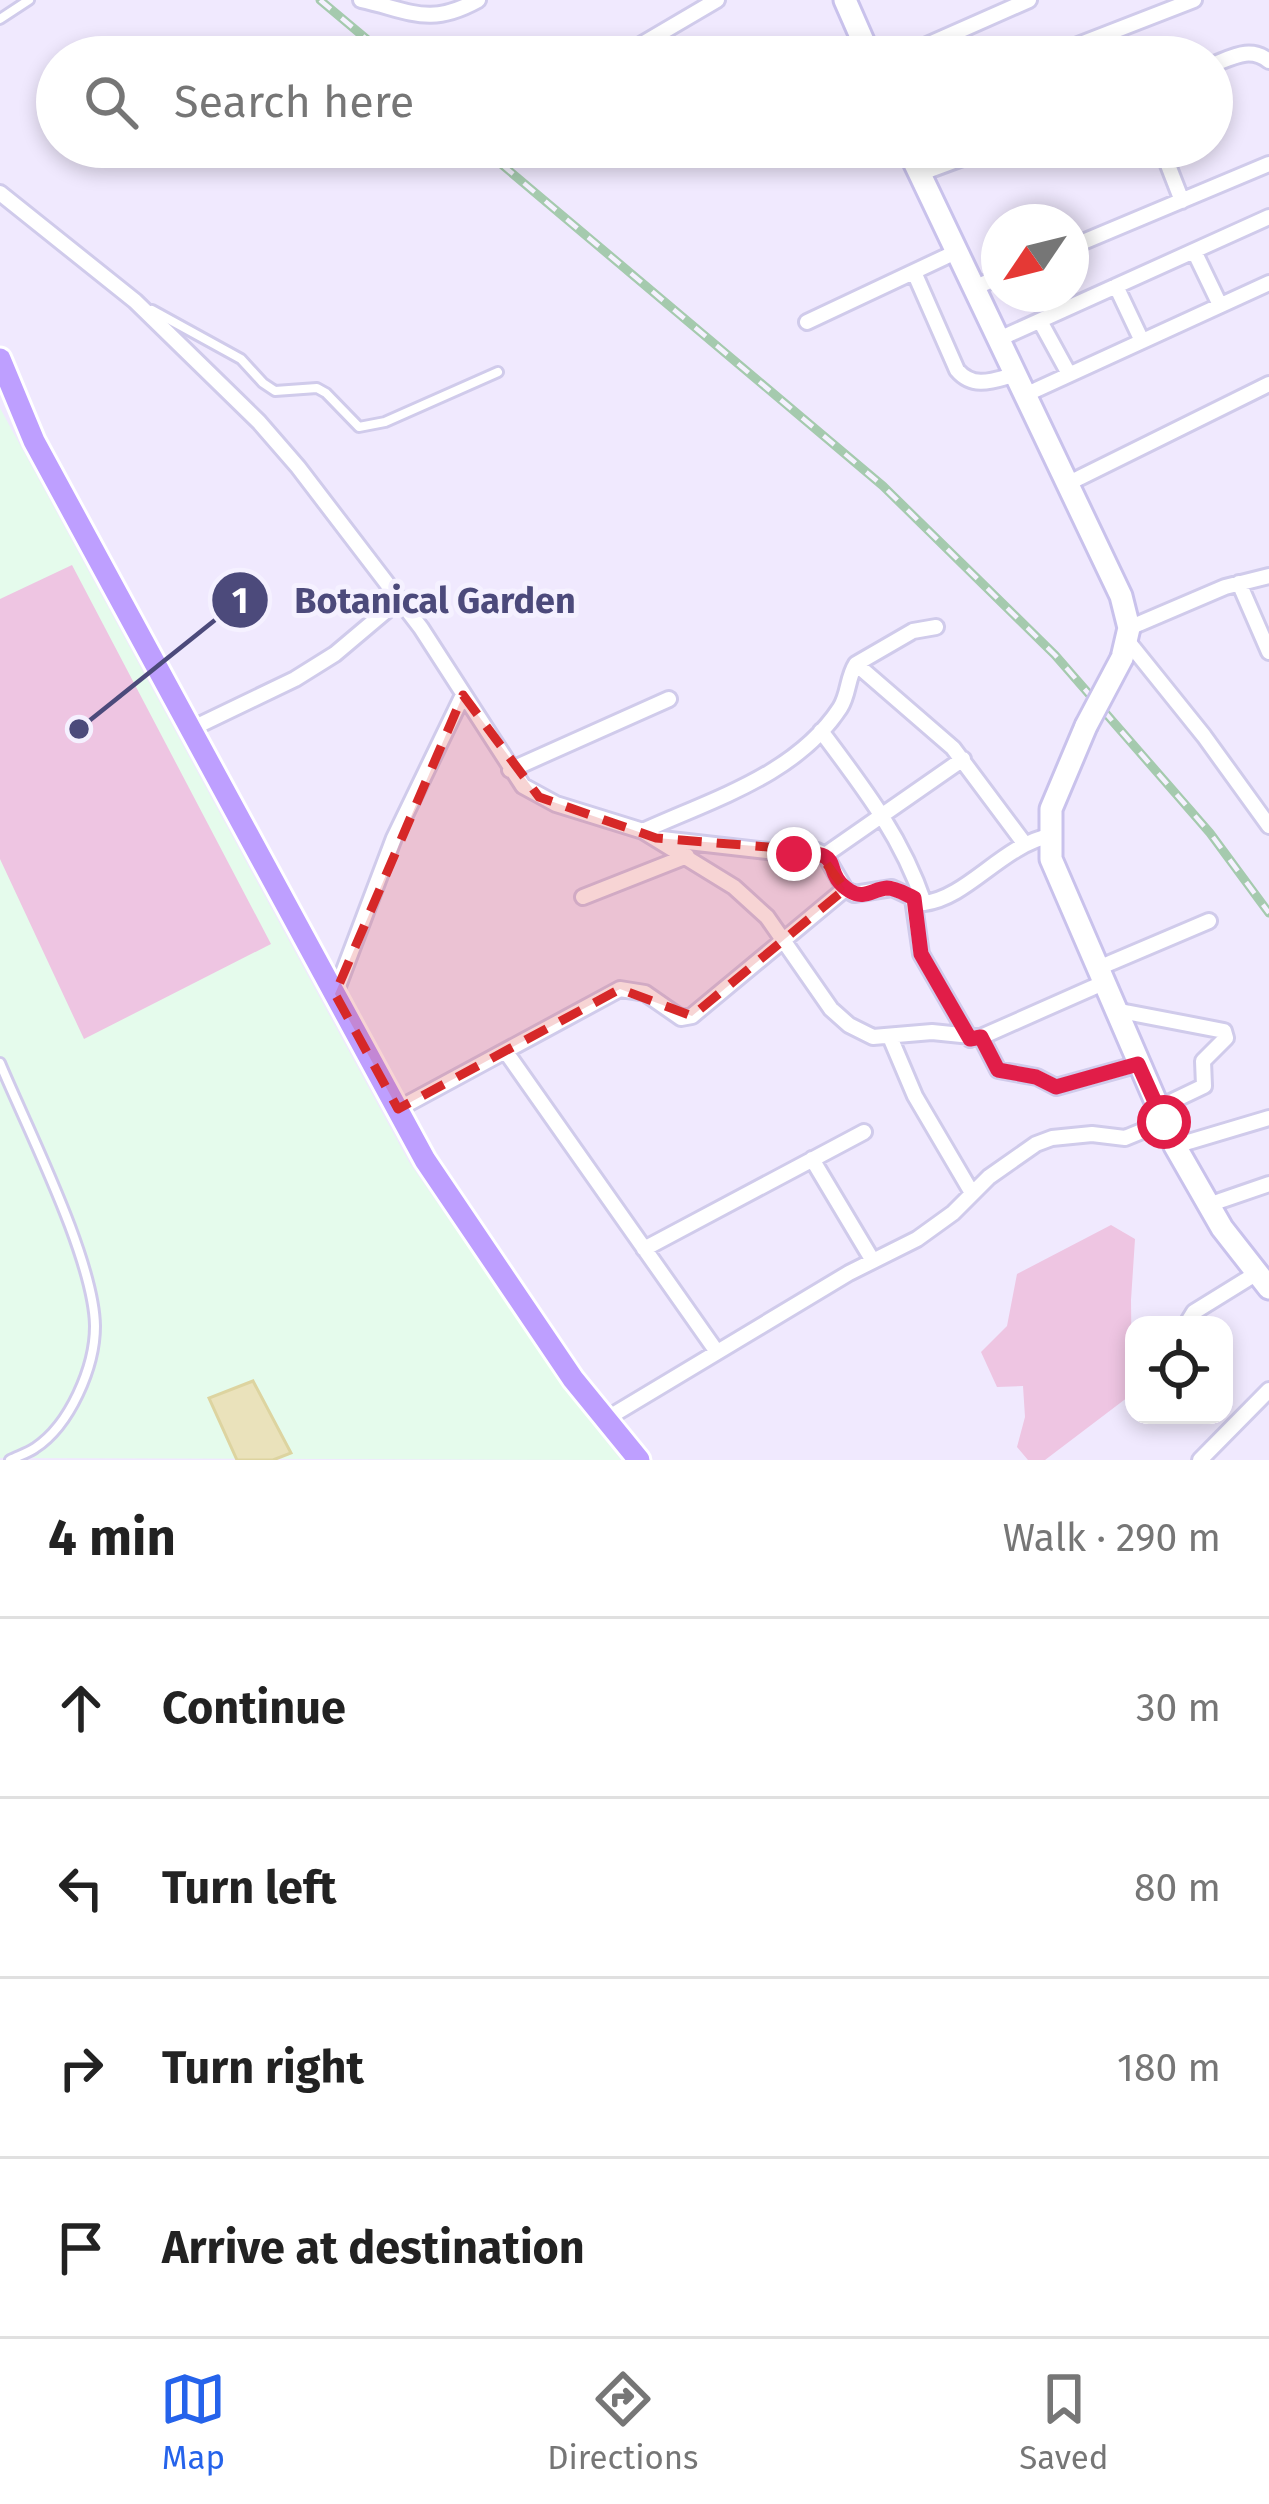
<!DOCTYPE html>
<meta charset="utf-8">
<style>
:root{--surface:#fff;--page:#f6f6f6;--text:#222;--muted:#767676;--line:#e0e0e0;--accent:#2563eb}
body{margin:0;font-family:"Fira Sans",sans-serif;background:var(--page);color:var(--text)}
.controls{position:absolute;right:36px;bottom:36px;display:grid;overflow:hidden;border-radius:24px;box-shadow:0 6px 18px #0003}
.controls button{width:108px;height:108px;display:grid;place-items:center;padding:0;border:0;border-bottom:3px solid var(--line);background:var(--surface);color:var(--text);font:60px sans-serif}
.compass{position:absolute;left:981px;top:204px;width:108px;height:108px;border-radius:50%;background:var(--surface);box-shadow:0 6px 18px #0003;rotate:235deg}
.stop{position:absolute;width:36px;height:36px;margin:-27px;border:9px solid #e11d48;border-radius:50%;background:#fff}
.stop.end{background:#e11d48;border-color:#fff;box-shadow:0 3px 12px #0008}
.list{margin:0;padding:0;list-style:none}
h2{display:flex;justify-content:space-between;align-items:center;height:156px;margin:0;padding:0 48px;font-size:51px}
h2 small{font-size:39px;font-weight:400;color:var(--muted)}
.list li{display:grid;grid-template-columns:78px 1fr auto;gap:36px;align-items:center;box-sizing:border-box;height:180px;padding:0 48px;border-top:3px solid var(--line)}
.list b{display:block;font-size:45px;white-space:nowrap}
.list em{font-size:39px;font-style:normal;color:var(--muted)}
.icon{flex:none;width:66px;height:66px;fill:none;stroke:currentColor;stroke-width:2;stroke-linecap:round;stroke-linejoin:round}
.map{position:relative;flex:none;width:1269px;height:1460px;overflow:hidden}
.search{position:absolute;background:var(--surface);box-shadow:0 6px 18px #0003;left:36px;right:36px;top:36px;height:132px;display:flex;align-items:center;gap:30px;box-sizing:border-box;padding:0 42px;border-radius:66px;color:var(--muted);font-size:45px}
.sheet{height:876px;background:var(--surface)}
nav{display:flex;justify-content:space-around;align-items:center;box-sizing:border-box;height:168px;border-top:3px solid var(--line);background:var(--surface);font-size:33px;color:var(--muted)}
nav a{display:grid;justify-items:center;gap:6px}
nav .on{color:var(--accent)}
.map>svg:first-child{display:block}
.education{fill:#e5fbec}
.green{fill:#eec5e2}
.water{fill:#eae2bb;stroke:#ddd4a0;stroke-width:3}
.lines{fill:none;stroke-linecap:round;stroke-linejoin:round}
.service-casing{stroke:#d0cbeb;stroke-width:14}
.minor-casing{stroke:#d0cbeb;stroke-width:20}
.secondary-casing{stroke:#c9c2ec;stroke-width:27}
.primary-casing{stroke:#fff;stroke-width:27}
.service{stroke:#fff;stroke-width:8}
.minor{stroke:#fff;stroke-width:14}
.secondary{stroke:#fff;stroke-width:21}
.primary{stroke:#be9fff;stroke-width:21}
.rail-casing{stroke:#a5caae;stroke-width:9}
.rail{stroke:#f5f1ff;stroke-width:4.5;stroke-dasharray:14;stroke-linecap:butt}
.secondary-bridge-casing{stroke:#c9c2ec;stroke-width:27;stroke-linecap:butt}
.secondary-bridge{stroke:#fff;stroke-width:21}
.route{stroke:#e11d48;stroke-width:15}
.marked{fill:#d62828;fill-opacity:0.2;stroke:#d62828;stroke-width:9;stroke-dasharray:24 15;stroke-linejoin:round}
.leader{fill:none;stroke:#4c4a7b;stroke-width:4.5}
.callout-dot{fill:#4c4a7b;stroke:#f5f1ff;stroke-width:4.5}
.mark-label{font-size:36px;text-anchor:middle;font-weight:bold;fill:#fff}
.callout-label{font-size:36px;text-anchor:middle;font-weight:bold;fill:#4c4a7b;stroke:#f5f1ff;stroke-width:10;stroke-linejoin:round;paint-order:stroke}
</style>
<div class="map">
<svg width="1269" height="1460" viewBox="0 0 1269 1460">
<rect width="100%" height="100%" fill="#f0e9fe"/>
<path class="education" d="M 0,408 L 409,1162 L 574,1401 L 621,1460 L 0,1458 Z"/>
<path class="green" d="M 72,565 L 271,944 L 84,1039 L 0,859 L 0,599 Z
M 1111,1225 L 1135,1239 L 1131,1300 L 1132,1394 L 1045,1460 L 1028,1460 L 1017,1447 L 1025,1417 L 1023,1386 L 997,1387 L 981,1352 L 1007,1326 L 1017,1274 Z"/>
<path class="water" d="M 253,1381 L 291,1453 L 273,1460 L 237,1460 L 209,1398 Z"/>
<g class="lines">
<defs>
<path id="service" d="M 0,19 L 29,0
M 152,310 L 241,359 L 263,383 L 275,391 L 317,388 L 326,393 L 359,427 L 385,422 L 498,372
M 0,1063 C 27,1128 94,1259 95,1326 C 95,1367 70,1425 35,1448 C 28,1453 18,1456 10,1460"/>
<path id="minor" d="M 361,0 C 411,11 429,27 478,0
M 620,57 L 717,0
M 831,57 L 863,39
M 900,57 L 1029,0
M 1047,57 L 1194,0
M 1212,65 C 1233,57 1250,46 1269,61
M 1161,147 L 1182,201
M 658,152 L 666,147
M 919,174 L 992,147
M 0,193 L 135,301 L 259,422 L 298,467 L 421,628 L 523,786 L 556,804 L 643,831 L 734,887 L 767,917 L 831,1009 L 849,1025 L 873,1037 L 932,1032 L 981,1037 L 1103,983
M 1071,247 L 1269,164
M 1194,251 L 1220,305
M 914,272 L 957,370 C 974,390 994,380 1017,374
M 1116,286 L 1142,341
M 976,287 L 999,277
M 1040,321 L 1069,374
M 807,322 L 958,251
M 999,339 L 1269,217
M 1027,394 L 1269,283
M 1069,483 L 1269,384
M 1239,583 L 1269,652
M 1129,628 L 1225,587 L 1269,576
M 1126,639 L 1204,736 L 1269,826
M 856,664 L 953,748 L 1024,843
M 191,729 L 295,679 L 335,654 L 399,600
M 821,731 C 863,787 902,837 924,903
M 510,770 L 669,699
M 643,831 C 713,799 796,775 840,708 C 849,694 847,678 856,664 L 913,631 L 936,627
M 662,839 L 794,854 L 817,851 L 825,855 L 845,889 L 854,894 L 892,888 L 924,903 C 967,898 1002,846 1049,836
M 825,855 L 963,759
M 583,897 L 687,856
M 913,899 L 921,954 L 970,1039
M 1096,969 L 1209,921
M 335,994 L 394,838 L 463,695
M 1115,1010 L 1224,1031 L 1226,1038 L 1203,1061 L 1204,1086 L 1158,1108
M 890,1037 L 915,1096 L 972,1193
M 981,1037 L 998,1070 L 1037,1077 L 1056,1087 L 1139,1064
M 506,1052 L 717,1352
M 398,1109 L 620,989 L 645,993 L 681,1018 L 692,1016 L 845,889
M 1175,1146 L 1269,1118
M 812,1159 L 873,1261
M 1208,1205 L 1269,1184
M 644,1249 L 864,1132
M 1186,1325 L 1194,1312 L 1257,1273
M 606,1419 L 849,1273 L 917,1239 L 953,1213 L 989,1177 L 1036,1144 L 1052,1138 L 1092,1134 L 1125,1138 L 1164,1122
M 1200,1460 L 1269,1390"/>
<path id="secondary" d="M 845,0 L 870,57
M 907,147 L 1121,596 L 1129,628 L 1122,658
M 1086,726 L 1051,809 L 1051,859 L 1175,1146 L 1222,1228 L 1269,1288"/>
<path id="primary" d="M 0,359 L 34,441 L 425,1160 L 573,1379 L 639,1460"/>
</defs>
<use href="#service" class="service-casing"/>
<use href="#minor" class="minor-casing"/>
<use href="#secondary" class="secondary-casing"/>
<use href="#primary" class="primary-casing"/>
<use href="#service" class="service"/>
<use href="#minor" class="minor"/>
<use href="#secondary" class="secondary"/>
<use href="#primary" class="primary"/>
<defs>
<path id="rail" d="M 320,0 L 388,57
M 481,147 L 883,486 L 1055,655 L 1210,833 L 1269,913"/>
</defs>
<use href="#rail" class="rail-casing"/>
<use href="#rail" class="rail"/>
<defs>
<path id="secondary-bridge" d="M 1086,726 L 1122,658"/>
</defs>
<use href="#secondary-bridge" class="secondary-bridge-casing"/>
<use href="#secondary-bridge" class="secondary-bridge"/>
</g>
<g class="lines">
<path class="route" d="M 794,854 C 850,850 818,871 850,891 C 864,900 873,889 887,888 C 896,888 905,894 914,898 L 921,954 L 970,1039 L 981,1037 L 998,1070 L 1036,1077 L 1056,1087 L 1138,1064 L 1164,1122"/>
</g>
<path class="marked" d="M 463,695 L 539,797 L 656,838 L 817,851 L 845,889 L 692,1016 L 620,989 L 398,1109 L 335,994 Z"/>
<path class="leader" d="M79 729L240 600"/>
<g class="callout-dot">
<circle cx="79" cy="729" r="12"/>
<circle cx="240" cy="600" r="30"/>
</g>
<g class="mark-label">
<text x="240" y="613">1</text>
</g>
<g class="callout-label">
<text x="435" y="613">Botanical Garden</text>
</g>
</svg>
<div class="controls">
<button><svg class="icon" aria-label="locate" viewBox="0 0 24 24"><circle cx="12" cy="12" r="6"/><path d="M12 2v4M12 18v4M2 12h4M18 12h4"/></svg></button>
</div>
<svg class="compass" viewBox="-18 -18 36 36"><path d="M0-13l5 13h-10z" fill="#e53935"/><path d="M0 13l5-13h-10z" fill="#767676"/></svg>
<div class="stop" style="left:1164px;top:1122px"></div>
<div class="stop end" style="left:794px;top:854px"></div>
<div class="search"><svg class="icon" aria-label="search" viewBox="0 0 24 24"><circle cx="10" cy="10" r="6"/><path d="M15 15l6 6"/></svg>Search here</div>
</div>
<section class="sheet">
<h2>4 min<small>Walk · 290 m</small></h2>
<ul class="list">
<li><svg class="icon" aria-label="ahead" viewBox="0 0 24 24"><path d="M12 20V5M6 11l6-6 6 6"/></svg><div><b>Continue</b></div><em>30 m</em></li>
<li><svg class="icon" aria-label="left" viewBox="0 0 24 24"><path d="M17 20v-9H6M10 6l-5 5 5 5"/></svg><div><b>Turn left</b></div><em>80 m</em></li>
<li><svg class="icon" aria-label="right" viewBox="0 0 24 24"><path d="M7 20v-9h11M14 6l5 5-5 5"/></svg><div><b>Turn right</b></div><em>180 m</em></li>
<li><svg class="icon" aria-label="arrive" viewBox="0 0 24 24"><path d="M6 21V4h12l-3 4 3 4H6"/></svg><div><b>Arrive at destination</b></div></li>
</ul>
</section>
<nav>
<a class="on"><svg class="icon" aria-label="map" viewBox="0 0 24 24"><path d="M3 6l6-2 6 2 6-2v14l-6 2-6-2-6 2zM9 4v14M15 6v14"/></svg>Map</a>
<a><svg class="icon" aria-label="directions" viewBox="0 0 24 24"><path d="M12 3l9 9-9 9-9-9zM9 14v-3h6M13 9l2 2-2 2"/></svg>Directions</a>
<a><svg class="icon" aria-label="saved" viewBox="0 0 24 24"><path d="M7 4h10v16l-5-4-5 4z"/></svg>Saved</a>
</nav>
